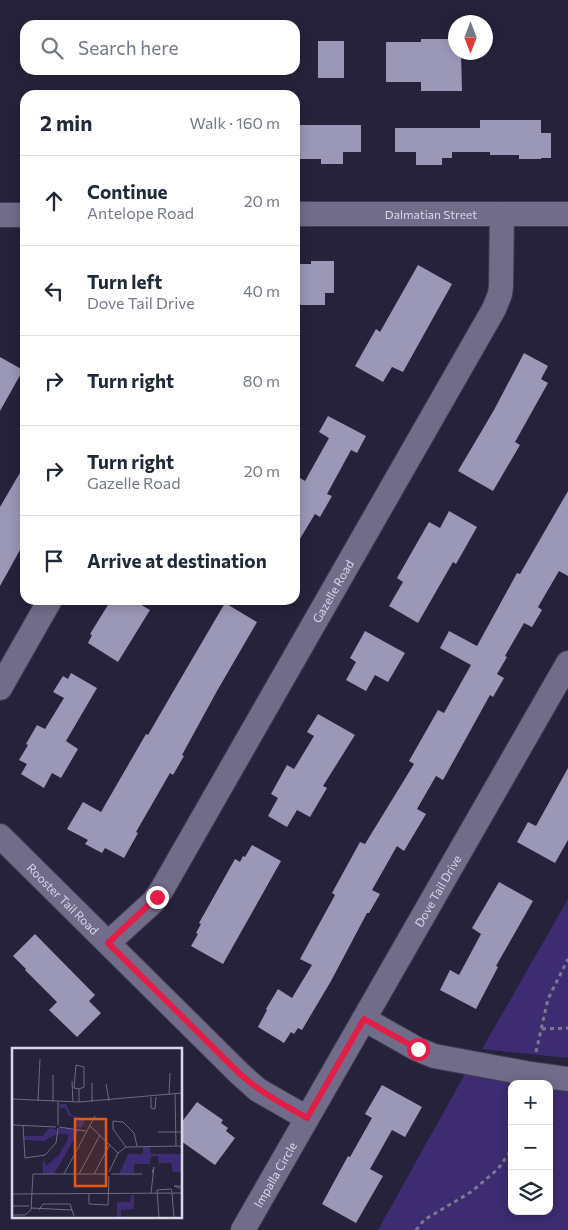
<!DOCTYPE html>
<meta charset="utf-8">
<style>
:root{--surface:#fff;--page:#f2f2f3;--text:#1f2937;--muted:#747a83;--line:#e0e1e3}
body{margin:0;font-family:Commissioner,sans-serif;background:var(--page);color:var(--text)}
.controls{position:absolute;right:15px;bottom:15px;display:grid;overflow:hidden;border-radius:10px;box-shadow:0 2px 12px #0003}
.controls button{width:45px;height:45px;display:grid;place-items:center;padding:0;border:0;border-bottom:1px solid var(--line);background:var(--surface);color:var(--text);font:25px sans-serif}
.compass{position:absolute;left:448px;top:15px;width:45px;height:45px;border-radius:50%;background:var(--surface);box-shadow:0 2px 12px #0003;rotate:180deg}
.stop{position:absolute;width:15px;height:15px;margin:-11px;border:4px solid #e11d48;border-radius:50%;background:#fff}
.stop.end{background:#e11d48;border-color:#fff;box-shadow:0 1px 5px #0008}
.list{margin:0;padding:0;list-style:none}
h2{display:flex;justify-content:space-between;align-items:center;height:65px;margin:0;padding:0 20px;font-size:21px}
h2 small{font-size:16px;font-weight:400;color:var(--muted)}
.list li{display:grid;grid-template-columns:32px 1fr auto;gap:15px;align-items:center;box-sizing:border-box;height:90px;padding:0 20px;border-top:1px solid var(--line)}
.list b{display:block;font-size:19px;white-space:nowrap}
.list p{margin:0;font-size:16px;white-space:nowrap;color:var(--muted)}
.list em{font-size:16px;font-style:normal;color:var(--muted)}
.icon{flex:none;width:28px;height:28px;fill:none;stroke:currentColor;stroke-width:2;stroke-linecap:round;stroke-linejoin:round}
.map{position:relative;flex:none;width:568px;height:1230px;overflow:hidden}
.search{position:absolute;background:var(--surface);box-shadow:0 2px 12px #0003;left:20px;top:20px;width:280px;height:55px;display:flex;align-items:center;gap:12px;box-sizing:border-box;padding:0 18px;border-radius:15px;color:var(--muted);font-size:19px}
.panel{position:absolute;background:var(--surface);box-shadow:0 2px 12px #0003;left:20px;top:90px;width:280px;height:515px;border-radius:15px}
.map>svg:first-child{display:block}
.green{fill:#3d2c72}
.building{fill:#9b97b7}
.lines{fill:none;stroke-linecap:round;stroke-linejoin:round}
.minor-casing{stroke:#403c52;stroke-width:26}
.path{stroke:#7c798f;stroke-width:3;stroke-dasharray:4 4;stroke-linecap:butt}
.minor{stroke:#706c8a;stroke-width:24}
.route{stroke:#e11d48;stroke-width:6}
.labels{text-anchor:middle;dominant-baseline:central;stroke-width:5;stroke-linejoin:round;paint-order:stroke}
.street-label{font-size:12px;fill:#d8d7e8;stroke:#1d1931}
.inset-road{fill:none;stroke:#6d6a80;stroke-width:1}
.view{fill:#e8590c;fill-opacity:0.15;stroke:#e8590c;stroke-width:2.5}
.inset-edge{fill:none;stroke:#d8d7e8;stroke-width:2.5}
</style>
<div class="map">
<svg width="568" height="1230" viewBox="0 0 568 1230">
<rect width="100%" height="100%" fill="#26223b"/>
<path class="green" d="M 568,899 L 568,1058 L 482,1049 Z
M 465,1074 L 531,1084 L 512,1084 L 512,1211 L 549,1211 L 549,1086 L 568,1089 L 568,1230 L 378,1230 Z"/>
<path class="building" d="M 421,39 L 456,39 L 456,52 L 461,52 L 462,91 L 421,91 L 421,82 L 386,82 L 386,42 L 421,42 Z
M 318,41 L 344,41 L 344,78 L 318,78 Z
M 480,120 L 541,120 L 541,133 L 551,133 L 551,158 L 541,158 L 541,159 L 519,159 L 519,155 L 490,155 L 490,152 L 452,152 L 452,158 L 442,158 L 442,165 L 416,165 L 416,152 L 395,152 L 395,128 L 480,128 Z
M 295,125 L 361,125 L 361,152 L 343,152 L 343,164 L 321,164 L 321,159 L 295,159 Z
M 311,261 L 334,261 L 334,293 L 325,293 L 325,305 L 295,305 L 295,264 L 311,264 Z
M 418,265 L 452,284 L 403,372 L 392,367 L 383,382 L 355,366 L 376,329 L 380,332 Z
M 524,353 L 548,366 L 541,379 L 548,383 L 515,442 L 520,445 L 493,491 L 458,471 L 494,410 Z
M 0,357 L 23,370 L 0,411 Z
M 328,416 L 366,436 L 357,453 L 351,450 L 327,494 L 332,496 L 320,517 L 315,514 L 295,547 L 295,475 L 305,481 L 329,438 L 319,432 Z
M 25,464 L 25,541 L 0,586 L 0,507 Z
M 568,491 L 568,576 L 559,571 L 538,607 L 542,610 L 532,627 L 524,623 L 505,656 L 507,657 L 497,674 L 504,678 L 493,697 L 490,695 L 443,780 L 436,776 L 417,809 L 426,814 L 404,851 L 397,846 L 372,890 L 380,894 L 369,913 L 367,913 L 331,981 L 302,1030 L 298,1028 L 294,1034 L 291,1032 L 284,1043 L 258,1027 L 267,1010 L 266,1009 L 278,989 L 292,998 L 312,965 L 300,959 L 335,895 L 332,893 L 360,842 L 365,844 L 414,764 L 409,761 L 438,710 L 444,713 L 471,665 L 440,648 L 449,631 L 477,646 L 517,573 L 520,574 Z
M 449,511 L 477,527 L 456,564 L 453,562 L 418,623 L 389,606 L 403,582 L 397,578 L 429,522 L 440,528 Z
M 111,600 L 133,600 L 150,610 L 118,662 L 88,643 L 92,635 L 90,634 Z
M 225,603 L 257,622 L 217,691 L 182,755 L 184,756 L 173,775 L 170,773 L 136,832 L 138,833 L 124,858 L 105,848 L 102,853 L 85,844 L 88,840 L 67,829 L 83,802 L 101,812 L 146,734 L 148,735 L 184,673 Z
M 365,631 L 405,653 L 388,682 L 375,675 L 366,691 L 346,680 L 356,662 L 350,658 Z
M 71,673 L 97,688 L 66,741 L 78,749 L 61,778 L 52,773 L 44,788 L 21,774 L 27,764 L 19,760 L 28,745 L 26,744 L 37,725 L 45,729 L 64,698 L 53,692 L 63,676 L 68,679 Z
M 318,714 L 355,735 L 323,786 L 327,788 L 310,817 L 297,810 L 287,827 L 268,816 L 278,798 L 271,794 L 287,765 L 294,769 L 314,736 L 307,732 Z
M 568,768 L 568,840 L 555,863 L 517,842 L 528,822 L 536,826 Z
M 252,845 L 281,861 L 223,964 L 191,946 L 198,934 L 196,933 L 201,924 L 199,923 L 235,859 L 240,862 L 243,856 L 245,857 Z
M 499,882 L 533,901 L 496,966 L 498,967 L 476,1009 L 440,990 L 450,970 L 459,975 L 481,934 L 472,928 Z
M 35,934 L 95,995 L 89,1001 L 101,1013 L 77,1037 L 49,1010 L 57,1002 L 25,970 L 26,969 L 13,956 Z
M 382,1085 L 422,1107 L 405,1137 L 392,1130 L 370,1169 L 383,1176 L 356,1223 L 322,1204 L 348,1156 L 350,1157 L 372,1118 L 365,1114 Z
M 197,1102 L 223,1120 L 221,1123 L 228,1128 L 226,1131 L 235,1138 L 215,1165 L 181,1141 L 181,1123 Z"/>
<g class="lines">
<defs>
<g id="minor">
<path id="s1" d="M 295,214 L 568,214"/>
<path d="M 0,215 L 25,215"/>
<path d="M 0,688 L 50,600"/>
<path id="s2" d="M 0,836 L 240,1074 L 258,1090 L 307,1118"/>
<path id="s3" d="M 108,943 L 153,902 L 161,891 L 494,309 L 500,294 L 501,286 L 502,214"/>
<path d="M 364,1019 L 417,1049 L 434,1056 L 531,1074 L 568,1079"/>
<path id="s4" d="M 243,1230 L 568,663"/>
</g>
</defs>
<use href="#minor" class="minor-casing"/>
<path class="path" d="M 542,1029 L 568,1028
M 536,1052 L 548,999 L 568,959
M 416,1230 L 424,1220 L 471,1192 L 498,1169 L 512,1149"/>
<use href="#minor" class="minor"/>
</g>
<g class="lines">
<path class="route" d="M 157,897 L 108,943 L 240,1074 C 260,1092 284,1105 307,1118 L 364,1019 L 418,1049"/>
</g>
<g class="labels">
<g class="street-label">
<text stroke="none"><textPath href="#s1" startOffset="136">Dalmatian Street</textPath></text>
<text stroke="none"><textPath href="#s3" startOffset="420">Gazelle Road</textPath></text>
<text stroke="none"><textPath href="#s4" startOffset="391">Dove Tail Drive</textPath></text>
<text stroke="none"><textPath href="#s2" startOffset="89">Rooster Tail Road</textPath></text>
<text stroke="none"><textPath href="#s4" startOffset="64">Impalla Circle</textPath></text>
</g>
</g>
<g transform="translate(12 1048)">
<rect width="170" height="170" fill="#26223b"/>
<path d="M 48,56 L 54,56 L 59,67 L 74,71 L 69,80 L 63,79 L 62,69 L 57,68 L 53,60 L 47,60 ZM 37,80 L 44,81 L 45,86 L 32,93 L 12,92 L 12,88 L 31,88 ZM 47,80 L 68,81 L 42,126 L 31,126 L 31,110 L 34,118 L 47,107 L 56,91 L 56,86 L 46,86 ZM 131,99 L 138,99 L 139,106 L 170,106 L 170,124 L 161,124 L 159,115 L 148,115 L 147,118 L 146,108 L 139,108 L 138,116 L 122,116 L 122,125 L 107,126 L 116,106 L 131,106 ZM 119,147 L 122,147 L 122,161 L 109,162 L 109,170 L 105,170 L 105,154 L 118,154 Z" fill="#3d2c72"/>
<path class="inset-road" d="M 41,27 L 41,54M 60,33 L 61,54M 94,36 L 97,53M 67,41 L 62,40 L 64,17 L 72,19 L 72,39 L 67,41 L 67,54M 163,46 L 164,98M 157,47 L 158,25M 139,49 L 139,60 L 143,61 L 144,49M 0,51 L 67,54 L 170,45M 0,52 L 0,170M 26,53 L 28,11M 46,54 L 46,77M 80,54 L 80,35M 1,77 L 44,79M 11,77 L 13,110 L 33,107 L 44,95 L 46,80M 77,77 L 106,105M 47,79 L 74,83M 146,84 L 170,84M 114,99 L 101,81 L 101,73 L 111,74 L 122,85 L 125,98M 114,99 L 170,98M 97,124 L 106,105 L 114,99M 52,126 L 83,68M 67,126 L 88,87M 82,126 L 98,96M 99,126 L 130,126M 170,138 L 162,138 L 170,141M 139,145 L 142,119 L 140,125M 160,145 L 162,170M 0,146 L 170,145M 77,146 L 77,156 L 96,157 L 97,128M 0,158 L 17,158M 19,160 L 60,162M 27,162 L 31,156 L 58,156 L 62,168M 0,167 L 13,167 L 19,162 L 21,126 L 95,126M 147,170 L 145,142 L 159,141 L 160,144"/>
<path class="view" d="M 63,71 L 94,71 L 94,138 L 63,138 Z"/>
<rect width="170" height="170" class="inset-edge"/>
</g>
</svg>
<div class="controls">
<button>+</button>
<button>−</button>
<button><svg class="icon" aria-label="layers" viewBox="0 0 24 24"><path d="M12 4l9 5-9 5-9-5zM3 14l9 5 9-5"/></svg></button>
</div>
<svg class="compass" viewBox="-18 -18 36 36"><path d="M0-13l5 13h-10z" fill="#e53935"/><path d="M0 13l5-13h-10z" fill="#747a83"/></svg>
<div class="stop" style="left:418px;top:1049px"></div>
<div class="stop end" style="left:157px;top:897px"></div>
<div class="search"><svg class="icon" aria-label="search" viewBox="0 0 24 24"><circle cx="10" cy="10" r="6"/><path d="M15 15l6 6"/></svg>Search here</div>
<section class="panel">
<h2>2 min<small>Walk · 160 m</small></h2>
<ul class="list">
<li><svg class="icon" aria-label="ahead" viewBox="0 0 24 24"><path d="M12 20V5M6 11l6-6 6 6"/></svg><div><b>Continue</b><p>Antelope Road</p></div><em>20 m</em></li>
<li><svg class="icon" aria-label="left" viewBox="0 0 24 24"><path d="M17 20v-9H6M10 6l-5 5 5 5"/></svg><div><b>Turn left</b><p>Dove Tail Drive</p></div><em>40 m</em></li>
<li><svg class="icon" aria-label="right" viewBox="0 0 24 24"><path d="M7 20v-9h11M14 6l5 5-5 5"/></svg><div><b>Turn right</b></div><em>80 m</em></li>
<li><svg class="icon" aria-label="right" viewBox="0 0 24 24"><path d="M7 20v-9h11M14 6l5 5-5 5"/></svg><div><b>Turn right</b><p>Gazelle Road</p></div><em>20 m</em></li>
<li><svg class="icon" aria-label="arrive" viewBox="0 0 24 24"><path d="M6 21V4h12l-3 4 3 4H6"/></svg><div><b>Arrive at destination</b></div></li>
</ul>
</section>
</div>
